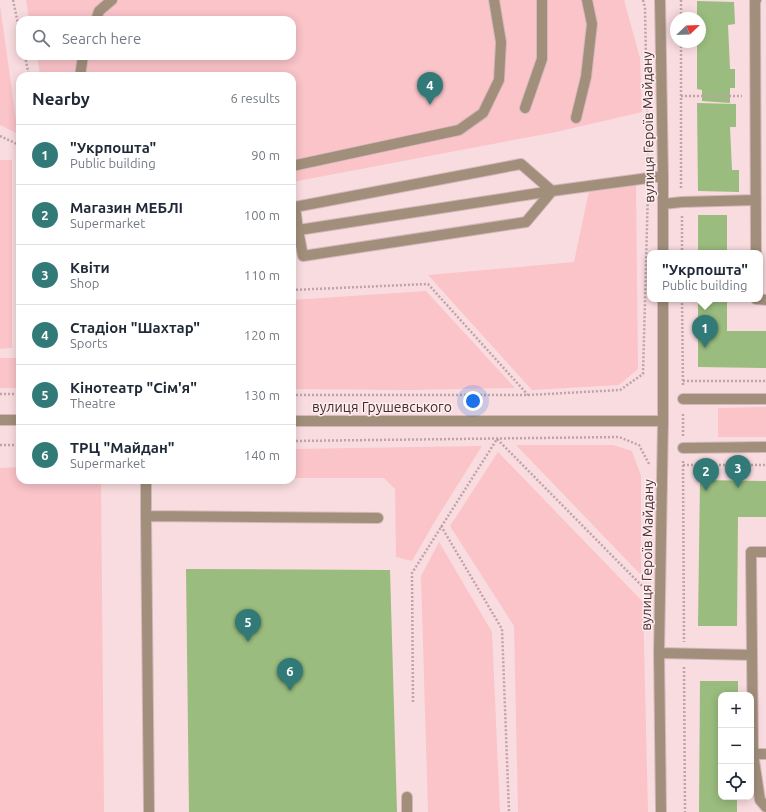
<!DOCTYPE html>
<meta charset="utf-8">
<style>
:root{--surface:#fff;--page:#f6f6f7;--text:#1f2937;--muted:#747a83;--line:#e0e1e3;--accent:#327a78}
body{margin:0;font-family:Ubuntu,sans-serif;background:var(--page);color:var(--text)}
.controls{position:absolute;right:12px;bottom:12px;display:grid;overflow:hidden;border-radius:8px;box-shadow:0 2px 10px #0003}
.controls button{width:36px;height:36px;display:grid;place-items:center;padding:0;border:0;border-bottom:1px solid var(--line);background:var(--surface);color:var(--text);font:20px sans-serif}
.compass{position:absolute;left:670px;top:12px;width:36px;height:36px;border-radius:50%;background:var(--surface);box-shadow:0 2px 10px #0003;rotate:67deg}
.you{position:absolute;left:473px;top:401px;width:14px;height:14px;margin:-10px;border:3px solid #fff;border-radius:50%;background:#1a73e8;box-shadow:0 0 0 6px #1a73e833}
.badge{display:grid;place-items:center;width:26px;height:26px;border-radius:50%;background:var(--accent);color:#fff;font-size:13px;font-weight:700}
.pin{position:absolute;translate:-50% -33px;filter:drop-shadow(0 1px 2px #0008)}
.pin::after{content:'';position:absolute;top:21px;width:14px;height:12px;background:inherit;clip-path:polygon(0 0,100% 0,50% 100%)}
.popup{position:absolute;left:647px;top:250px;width:116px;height:52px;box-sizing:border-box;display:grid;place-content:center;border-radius:8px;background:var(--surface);filter:drop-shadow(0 1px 3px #0005);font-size:13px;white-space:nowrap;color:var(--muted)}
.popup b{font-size:15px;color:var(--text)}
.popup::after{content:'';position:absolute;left:50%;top:100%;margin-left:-8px;border:8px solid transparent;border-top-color:var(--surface)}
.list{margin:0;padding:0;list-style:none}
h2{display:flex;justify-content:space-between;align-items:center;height:52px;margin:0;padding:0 16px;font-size:17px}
h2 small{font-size:13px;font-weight:400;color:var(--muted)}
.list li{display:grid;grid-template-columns:26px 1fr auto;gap:12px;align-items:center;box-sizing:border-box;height:60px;padding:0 16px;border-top:1px solid var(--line)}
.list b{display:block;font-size:15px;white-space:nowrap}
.list p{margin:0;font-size:13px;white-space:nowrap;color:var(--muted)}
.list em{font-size:13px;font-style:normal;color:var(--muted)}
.icon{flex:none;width:22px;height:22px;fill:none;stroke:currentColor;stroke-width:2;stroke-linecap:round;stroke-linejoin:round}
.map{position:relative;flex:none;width:766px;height:812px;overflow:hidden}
.search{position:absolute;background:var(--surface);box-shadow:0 2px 10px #0003;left:16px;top:16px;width:280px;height:44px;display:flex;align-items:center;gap:10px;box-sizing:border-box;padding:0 14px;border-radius:12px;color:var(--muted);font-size:15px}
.panel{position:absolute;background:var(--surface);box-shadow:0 2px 10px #0003;left:16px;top:72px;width:280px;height:412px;border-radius:12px}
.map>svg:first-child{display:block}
.green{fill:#fac4c9}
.building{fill:#9abc7e}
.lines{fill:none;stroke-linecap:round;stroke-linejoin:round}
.minor-casing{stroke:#d5b8bb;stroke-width:12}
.path{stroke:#bfa3a6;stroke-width:2.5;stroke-dasharray:2 2;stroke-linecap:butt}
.minor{stroke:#a18f7b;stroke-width:10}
.labels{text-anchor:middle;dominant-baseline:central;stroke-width:3;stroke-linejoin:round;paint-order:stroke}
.street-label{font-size:14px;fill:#44292d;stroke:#fdeeef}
</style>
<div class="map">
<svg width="766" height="812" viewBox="0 0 766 812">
<rect width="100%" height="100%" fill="#f9dcdf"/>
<path class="green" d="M 26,0 L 624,0 L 640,58 L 642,112 L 556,132 L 292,182 L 292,76 L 40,76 L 37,56 L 292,56 L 292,20 L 29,20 Z
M 0,5 L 18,134 L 0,125 Z
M 0,160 L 12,160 L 12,348 L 0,349 Z
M 636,184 L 638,369 L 619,385 L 532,390 L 428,275 L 574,262 L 589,191 Z
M 426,291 L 515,388 L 409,390 L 292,389 L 292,300 Z
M 0,358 L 20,358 L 20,388 L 0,388 Z
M 766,407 L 766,437 L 718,437 L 718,408 Z
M 516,445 L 613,445 L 632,451 L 641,476 L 641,575 Z
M 482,446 L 435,521 L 412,561 L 396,557 L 395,489 L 384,478 L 292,478 L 292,449 Z
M 498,452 L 643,602 L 648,812 L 518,812 L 514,626 L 450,526 Z
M 20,467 L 20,480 L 101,480 L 104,812 L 0,812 L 0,468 Z
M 439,542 L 492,632 L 500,812 L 428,812 L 421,576 Z"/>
<path class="building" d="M 697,1 L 734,2 L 735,24 L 728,25 L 730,69 L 735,69 L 735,88 L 730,88 L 730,103 L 702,101 L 702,90 L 697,89 L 697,42 L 700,42 L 700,18 L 697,18 Z
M 697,103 L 736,104 L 736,127 L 730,127 L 732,170 L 739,170 L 739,192 L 698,191 Z
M 698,215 L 727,215 L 727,253 L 698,253 Z
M 698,299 L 727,299 L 727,331 L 766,331 L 766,368 L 698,367 Z
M 700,480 L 766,481 L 766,517 L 738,517 L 737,626 L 698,626 Z
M 186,569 L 390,570 L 397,812 L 189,812 Z
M 700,681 L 738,681 L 738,695 L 721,695 L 721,797 L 737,797 L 737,812 L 699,812 Z"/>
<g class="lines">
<defs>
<path id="minor" d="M 660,0 L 663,176 L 663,253
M 96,20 L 99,11 L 112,0
M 80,76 L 83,56
M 525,108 L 542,59 L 542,0
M 576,118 L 586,77 L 592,24 L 587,0
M 521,164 L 552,191 L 526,222 L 303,256 L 298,230 L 295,207 Z
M 292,166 L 459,130 L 483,113 L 499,80 L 501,42 L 494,0
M 663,204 L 682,202 L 756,200
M 292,231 L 552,191 L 663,176
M 756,253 L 755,1 L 756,0
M 756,299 L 766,300
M 683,399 L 766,399
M 0,420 L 20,420
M 292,421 L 663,421
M 683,448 L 766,447
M 146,480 L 146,516 L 149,812
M 146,516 L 378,518
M 766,552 L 751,552 L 753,754 L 760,800 L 766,807
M 659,653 L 752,655
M 753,754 L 766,754
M 407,797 L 407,812
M 661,812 L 659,653 L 663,421 L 663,299"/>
</defs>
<use href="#minor" class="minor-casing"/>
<path class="path" d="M 13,0 L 20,33
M 643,0 L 645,8 L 648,165
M 681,0 L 681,18
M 681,42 L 681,189
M 25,56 L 29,76
M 681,96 L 742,96
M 0,136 L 19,145 L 20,145
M 682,216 L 682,253
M 292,290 L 428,284 L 528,395
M 682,299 L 683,386
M 683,381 L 766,381
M 0,394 L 20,394
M 292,395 L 529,395 L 620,390 L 643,374 L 648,190
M 683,436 L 683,413
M 292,441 L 619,437 L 639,445 L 649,464
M 0,445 L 20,445
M 683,461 L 684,642
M 683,465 L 766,465
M 441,526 L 502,629 L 509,812
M 684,667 L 685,812
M 413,702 L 412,573 L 497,439 L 646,590"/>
<use href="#minor" class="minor"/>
</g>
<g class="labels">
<g class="street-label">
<text transform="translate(648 127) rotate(-91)">вулиця Героїв Майдану</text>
<text x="382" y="407">вулиця Грушевського</text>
<text transform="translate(647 555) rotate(-89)">вулиця Героїв Майдану</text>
</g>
</g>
</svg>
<div class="controls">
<button>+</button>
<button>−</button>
<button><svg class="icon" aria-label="locate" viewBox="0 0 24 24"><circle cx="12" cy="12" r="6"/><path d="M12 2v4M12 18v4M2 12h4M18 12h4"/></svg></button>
</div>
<svg class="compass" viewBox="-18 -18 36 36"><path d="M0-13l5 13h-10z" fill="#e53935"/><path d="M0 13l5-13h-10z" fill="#747a83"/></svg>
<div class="you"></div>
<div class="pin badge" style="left:705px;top:348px">1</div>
<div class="popup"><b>&quot;Укрпошта&quot;</b>Public building</div>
<div class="pin badge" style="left:706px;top:491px">2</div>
<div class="pin badge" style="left:738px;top:488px">3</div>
<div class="pin badge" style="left:430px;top:105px">4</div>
<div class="pin badge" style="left:248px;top:642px">5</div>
<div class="pin badge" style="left:290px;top:691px">6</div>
<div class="search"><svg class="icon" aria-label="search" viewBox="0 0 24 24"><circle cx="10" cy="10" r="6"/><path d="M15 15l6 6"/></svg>Search here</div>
<section class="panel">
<h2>Nearby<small>6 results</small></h2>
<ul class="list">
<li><span class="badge">1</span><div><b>&quot;Укрпошта&quot;</b><p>Public building</p></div><em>90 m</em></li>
<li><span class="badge">2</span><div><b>Магазин МЕБЛІ</b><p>Supermarket</p></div><em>100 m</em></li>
<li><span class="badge">3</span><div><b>Квіти</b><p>Shop</p></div><em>110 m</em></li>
<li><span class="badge">4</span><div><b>Стадіон &quot;Шахтар&quot;</b><p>Sports</p></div><em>120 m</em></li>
<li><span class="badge">5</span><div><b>Кінотеатр &quot;Сім'я&quot;</b><p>Theatre</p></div><em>130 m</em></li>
<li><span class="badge">6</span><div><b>ТРЦ &quot;Майдан&quot;</b><p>Supermarket</p></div><em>140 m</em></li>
</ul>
</section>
</div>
